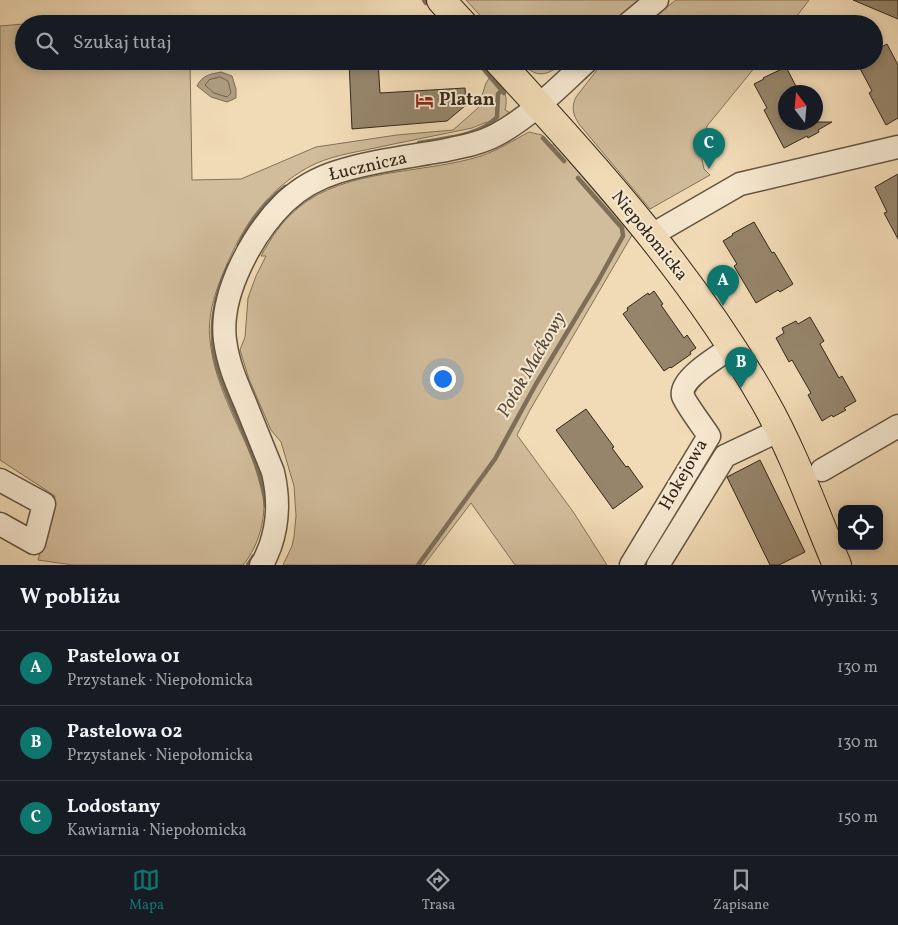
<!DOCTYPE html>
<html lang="pl">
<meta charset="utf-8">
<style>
:root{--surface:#171b24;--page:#242831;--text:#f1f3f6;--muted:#9ea1a6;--line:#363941;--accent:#0f766e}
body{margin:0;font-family:Vollkorn,serif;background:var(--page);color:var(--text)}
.controls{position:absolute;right:15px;bottom:15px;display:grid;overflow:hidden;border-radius:10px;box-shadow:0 2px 8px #0003}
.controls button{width:45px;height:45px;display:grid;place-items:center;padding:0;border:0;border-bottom:1px solid var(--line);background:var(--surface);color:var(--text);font:25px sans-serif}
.compass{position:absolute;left:778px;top:85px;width:45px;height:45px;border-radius:50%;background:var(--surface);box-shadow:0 2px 8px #0003;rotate:344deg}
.you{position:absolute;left:442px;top:378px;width:18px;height:18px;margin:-12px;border:4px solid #fff;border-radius:50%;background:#1a73e8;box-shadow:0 0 0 8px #1a73e833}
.badge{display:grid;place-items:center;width:32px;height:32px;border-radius:50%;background:var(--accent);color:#fff;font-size:16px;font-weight:700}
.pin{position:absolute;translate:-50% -41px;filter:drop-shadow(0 1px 2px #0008)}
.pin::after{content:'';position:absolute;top:26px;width:18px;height:15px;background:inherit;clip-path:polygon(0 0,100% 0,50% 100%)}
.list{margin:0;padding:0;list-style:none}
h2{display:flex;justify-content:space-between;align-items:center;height:65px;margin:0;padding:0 20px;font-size:21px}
h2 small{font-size:16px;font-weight:400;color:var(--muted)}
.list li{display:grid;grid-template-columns:32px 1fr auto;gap:15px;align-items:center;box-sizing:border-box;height:75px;padding:0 20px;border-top:1px solid var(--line)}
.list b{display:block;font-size:19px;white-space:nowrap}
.list p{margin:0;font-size:16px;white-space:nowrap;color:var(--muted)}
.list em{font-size:16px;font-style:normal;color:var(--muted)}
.icon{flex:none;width:28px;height:28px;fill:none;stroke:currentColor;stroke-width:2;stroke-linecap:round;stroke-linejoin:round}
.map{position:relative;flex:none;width:898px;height:565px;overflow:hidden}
.search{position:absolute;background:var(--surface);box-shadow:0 2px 8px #0003;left:15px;right:15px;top:15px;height:55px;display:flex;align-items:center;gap:12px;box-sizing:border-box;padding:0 18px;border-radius:28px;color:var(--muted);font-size:19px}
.sheet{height:290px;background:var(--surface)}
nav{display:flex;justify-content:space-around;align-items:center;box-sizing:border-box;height:70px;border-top:1px solid var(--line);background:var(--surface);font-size:14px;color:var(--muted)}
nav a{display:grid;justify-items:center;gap:2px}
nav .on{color:var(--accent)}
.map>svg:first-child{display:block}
.green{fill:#d1bc9b;stroke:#82725a}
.water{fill:#b09e81;stroke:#7e6e58}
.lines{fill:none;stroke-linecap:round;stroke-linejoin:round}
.shore{stroke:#72624e;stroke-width:1}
.stream{stroke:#7e6e58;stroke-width:4.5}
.building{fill:#96856b;stroke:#33271a}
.minor-casing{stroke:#625441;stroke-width:25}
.major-casing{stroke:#33271a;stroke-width:30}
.minor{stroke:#f6e8d0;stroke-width:22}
.major{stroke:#f1dbb6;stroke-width:28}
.labels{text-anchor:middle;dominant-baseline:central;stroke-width:4;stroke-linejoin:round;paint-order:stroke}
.poi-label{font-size:18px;font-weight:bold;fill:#33271a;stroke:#f6e8d0;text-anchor:start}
.street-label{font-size:18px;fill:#33271a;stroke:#f6e8d0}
.water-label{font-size:19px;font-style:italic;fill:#584b39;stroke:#f6e8d0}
</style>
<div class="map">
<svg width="898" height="565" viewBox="0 0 898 565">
<rect width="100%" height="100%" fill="#f1dbb6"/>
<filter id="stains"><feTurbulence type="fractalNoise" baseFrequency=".004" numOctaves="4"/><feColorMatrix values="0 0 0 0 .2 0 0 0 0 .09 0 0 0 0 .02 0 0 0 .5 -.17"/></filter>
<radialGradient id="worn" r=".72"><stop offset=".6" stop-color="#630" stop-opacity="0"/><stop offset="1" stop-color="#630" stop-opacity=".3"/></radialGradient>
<path class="green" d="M 466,0 L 639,0 L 612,24 L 488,24 Z
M 676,0 L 809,0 L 791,24 L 646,24 Z
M 189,17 L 189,24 L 39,24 Z
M 24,24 L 24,61 L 190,61 L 192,180 L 241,179 L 316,147 L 397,135 L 453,130 L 478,108 L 486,83 L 492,74 C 502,86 509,94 505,110 L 509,112 L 497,124 L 491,127 L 487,122 L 472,128 C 439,135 407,141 375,148 C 352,153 328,156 307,168 C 273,187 249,217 233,251 C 220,279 206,310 210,341 C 214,378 231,411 246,444 C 252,458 258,472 262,487 C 268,512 260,545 243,565 L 73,565 L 38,560 L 55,496 L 0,460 L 0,26 Z
M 520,61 L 567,61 C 547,75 538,81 520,61 Z
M 604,61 L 760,61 L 707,126 L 701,155 L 704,169 L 710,175 L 650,209 L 579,124 C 573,115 571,107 576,97 Z
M 529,132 L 542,135 L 552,145 L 555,145 L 632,235 L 530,410 L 517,435 L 574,513 L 607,565 L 515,565 L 471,503 L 424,565 L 283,565 L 292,546 L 294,537 L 296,516 L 294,486 L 281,442 L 271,430 L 249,379 L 240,350 L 245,337 L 248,298 L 256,276 L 266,256 L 261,256 C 271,238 282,221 298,208 C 345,168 424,174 481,156 C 498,150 514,140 529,132 Z"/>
<path class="water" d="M 221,72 L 232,76 L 236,89 L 236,98 L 227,102 L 211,97 L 197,86 C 202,75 211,74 221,72 Z"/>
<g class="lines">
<path class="shore" d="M 220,77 L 228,81 L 231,93 L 227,97 L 214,93 L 205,85 L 209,80 Z"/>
<path class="stream" d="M 424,0 L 426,3
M 477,61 L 504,93
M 543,138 L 564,161
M 419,143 C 445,138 478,137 497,117 L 498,94 L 502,90
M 239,245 C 250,223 265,202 285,187
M 229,265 C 214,296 208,332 217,366 C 231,413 260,456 266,506
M 248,565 L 254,556
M 418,565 L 495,459 L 536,384 L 598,281 L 623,236 L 622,228 L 578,178"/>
</g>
<path class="building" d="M 853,0 L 898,0 L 898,19 Z
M 887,44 L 898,65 L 898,118 L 886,125 L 869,93 L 872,91 L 856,61 L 874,61 L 874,51 Z
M 349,61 L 378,61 L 380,93 L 465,88 L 466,105 L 447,121 L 352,129 Z
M 786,67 L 799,92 L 786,92 L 786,122 L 832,122 L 818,130 L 819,132 L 808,138 L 807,136 L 784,148 L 764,110 L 767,108 L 754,84 L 764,79 L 763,78 Z
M 898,174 L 898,239 L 884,213 L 887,212 L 875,187 Z
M 754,222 L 772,253 L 774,252 L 793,284 L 780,292 L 778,290 L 756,303 L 734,266 L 737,264 L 723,241 L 733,235 L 732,234 Z
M 654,291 L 663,304 L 661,305 L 684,338 L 687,335 L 696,348 L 690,352 L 691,354 L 671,368 L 670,367 L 664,371 L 623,314 L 628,310 L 627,308 L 648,293 L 649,295 Z
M 810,317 L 824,341 L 820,344 L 839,378 L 842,376 L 856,401 L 844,408 L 846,410 L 833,417 L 832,415 L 822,421 L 808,395 L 811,393 L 792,360 L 789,362 L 776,338 L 784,333 L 782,328 L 796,321 L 798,324 Z
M 586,409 L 614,447 L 612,448 L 626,467 L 628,466 L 643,487 L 613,509 L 556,430 Z
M 760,460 L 805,552 L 779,565 L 770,565 L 727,477 Z"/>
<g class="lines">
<defs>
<path id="minor" d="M 628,24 L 657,0
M 653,236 L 662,229 L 740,184 L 898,147
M 822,470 L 898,426
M 0,480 L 44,504 L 34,543 L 0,524
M 261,565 C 266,559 267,553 270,547 C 279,521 279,498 273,472 C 264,450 255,427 246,405 C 237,384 228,364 225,340 C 219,294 253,233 285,202 C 300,188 318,178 337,172 C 371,161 407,157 441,151 C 460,147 479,144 496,135 C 530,117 559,87 587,61
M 631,565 L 709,436 C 704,428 685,403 683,396 C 679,379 719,356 732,347
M 658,565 L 725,456 L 780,430"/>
<path id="major" d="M 441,0 L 463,24
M 498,61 C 596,167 694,276 765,402 C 794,453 814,511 837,565"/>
</defs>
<use href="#minor" class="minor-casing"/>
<use href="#major" class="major-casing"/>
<use href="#minor" class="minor"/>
<use href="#major" class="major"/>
</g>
<defs>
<symbol id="hotel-bare" viewBox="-9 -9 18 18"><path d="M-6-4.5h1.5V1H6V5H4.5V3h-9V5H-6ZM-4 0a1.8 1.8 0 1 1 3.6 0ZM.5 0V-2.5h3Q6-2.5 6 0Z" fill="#8f2418" stroke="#f6e8d0" stroke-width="2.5" paint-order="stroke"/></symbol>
</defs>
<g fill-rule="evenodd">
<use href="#hotel-bare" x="412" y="88" width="25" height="25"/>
</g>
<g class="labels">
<g class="poi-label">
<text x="439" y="100">Platan</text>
</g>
<g class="street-label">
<text transform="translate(368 167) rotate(-13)">Łucznicza</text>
<text transform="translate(649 236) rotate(51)">Niepołomicka</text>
<text transform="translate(684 475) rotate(-60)">Hokejowa</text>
</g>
<g class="water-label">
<text transform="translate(532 365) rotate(-60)">Potok Maćkowy</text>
</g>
</g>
<rect width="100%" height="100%" filter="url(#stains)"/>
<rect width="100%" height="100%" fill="url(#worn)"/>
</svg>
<div class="controls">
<button><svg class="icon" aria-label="locate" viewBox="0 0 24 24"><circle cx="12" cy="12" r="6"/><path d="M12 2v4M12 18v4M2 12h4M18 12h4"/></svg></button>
</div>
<svg class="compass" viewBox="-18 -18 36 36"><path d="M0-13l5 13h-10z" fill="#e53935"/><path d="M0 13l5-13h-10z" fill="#9ea1a6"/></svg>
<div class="you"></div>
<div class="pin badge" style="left:723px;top:306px">A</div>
<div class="pin badge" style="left:741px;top:388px">B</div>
<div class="pin badge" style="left:709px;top:169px">C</div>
<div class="search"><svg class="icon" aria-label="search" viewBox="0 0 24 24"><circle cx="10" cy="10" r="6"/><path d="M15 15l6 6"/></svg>Szukaj tutaj</div>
</div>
<section class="sheet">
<h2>W pobliżu<small>Wyniki: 3</small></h2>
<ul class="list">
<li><span class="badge">A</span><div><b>Pastelowa 01</b><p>Przystanek · Niepołomicka</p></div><em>130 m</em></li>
<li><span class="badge">B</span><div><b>Pastelowa 02</b><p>Przystanek · Niepołomicka</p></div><em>130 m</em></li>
<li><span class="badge">C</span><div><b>Lodostany</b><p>Kawiarnia · Niepołomicka</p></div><em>150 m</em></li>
</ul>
</section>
<nav>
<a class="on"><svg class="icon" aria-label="map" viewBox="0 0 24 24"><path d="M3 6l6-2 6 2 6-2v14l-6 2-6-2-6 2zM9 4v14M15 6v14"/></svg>Mapa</a>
<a><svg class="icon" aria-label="directions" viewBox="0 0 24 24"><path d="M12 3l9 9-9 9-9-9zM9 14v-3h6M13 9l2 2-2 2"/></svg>Trasa</a>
<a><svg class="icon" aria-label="saved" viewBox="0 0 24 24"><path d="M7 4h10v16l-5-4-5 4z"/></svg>Zapisane</a>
</nav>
